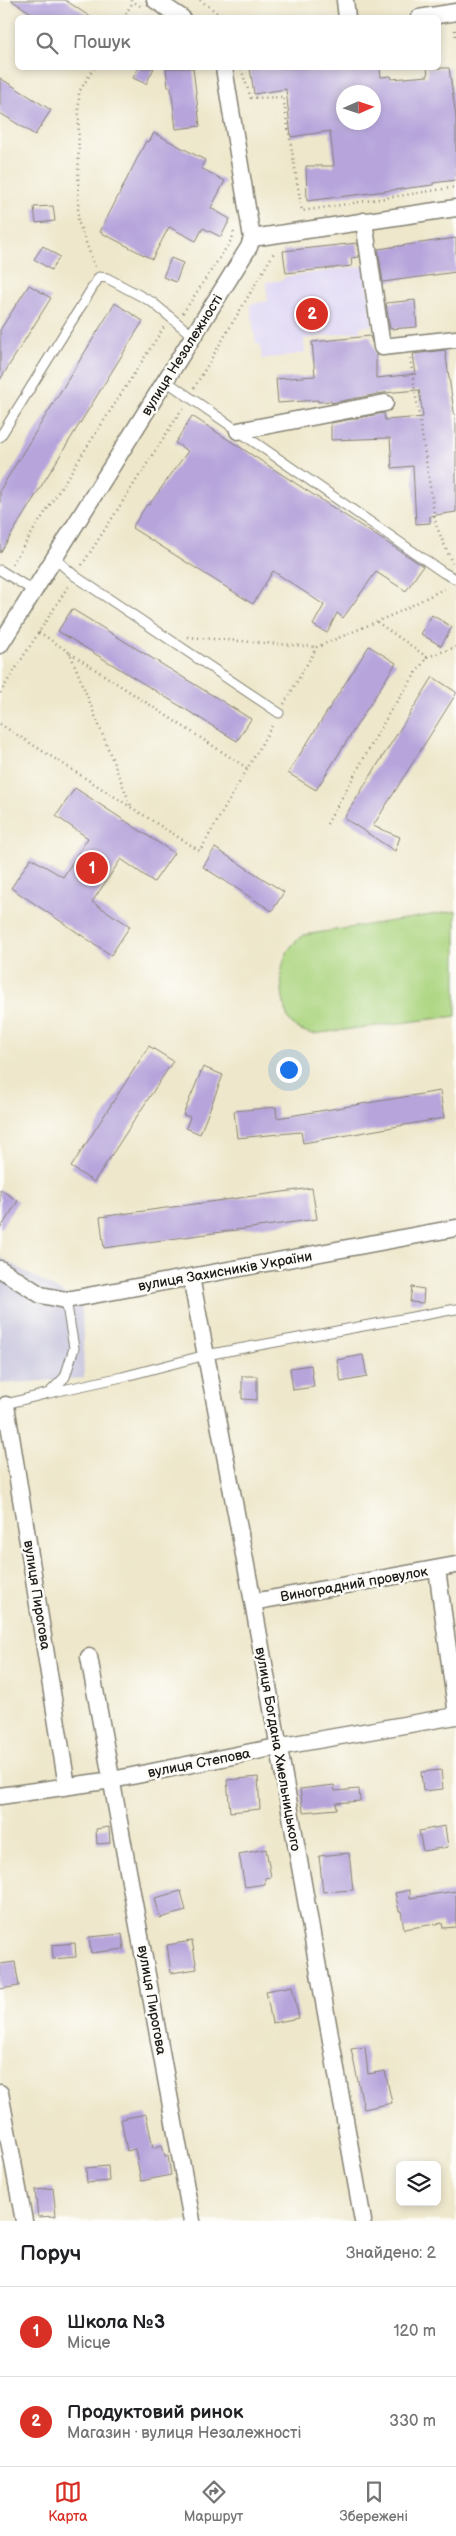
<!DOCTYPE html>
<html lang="uk">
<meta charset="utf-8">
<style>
:root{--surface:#fff;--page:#f2f2f2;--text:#202124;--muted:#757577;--line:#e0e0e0;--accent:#d93025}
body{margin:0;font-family:"Balsamiq Sans",sans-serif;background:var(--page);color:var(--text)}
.controls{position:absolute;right:15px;bottom:15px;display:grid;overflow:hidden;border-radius:8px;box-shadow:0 2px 8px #0003}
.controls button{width:45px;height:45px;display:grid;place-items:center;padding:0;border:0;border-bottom:1px solid var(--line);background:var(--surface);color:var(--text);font:25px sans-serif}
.compass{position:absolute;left:336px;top:85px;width:45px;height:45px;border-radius:50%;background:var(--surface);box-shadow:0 2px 8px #0003;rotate:87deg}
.you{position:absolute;left:288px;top:1069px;width:18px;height:18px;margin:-12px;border:4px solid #fff;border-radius:50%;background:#1a73e8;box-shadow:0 0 0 8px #1a73e833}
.badge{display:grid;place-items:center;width:32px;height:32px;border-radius:50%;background:var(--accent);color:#fff;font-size:16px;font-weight:700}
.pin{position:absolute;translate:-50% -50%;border:2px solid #fff;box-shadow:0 1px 5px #0006}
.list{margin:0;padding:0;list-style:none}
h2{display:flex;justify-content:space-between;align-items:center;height:65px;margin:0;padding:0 20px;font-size:21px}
h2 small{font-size:16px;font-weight:400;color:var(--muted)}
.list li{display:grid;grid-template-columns:32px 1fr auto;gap:15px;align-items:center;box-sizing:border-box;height:90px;padding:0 20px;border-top:1px solid var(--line)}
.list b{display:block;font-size:19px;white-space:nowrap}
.list p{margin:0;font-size:16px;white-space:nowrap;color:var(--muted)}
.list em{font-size:16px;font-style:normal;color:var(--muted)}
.icon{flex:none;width:28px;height:28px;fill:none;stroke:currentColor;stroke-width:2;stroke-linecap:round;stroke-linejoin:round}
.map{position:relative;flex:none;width:456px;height:2221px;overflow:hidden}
.search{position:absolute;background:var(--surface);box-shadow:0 2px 8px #0003;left:15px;right:15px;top:15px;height:55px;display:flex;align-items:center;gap:12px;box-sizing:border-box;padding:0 18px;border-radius:8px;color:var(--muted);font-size:19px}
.sheet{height:245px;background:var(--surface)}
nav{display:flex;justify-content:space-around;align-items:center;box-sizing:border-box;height:70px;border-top:1px solid var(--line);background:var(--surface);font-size:14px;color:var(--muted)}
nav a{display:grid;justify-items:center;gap:2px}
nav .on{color:var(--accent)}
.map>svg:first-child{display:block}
.built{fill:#ded5f5}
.industrial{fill:#c3c1db}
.pitch{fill:#acd580;stroke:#64784e}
.building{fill:#b6a4db;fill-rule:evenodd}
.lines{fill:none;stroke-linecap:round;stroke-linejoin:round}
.lane-casing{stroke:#858274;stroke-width:11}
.street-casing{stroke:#858274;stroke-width:19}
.path{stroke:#858274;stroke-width:2.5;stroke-dasharray:1 4;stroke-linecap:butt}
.lane{stroke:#fff;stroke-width:9}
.street{stroke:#fff;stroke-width:16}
.labels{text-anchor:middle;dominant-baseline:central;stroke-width:5;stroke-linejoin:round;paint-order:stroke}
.street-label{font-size:14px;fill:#1c1c1c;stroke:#fdfcf7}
</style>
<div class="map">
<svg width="456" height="2221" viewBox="0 0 456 2221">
<rect width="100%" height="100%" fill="#fdfcf7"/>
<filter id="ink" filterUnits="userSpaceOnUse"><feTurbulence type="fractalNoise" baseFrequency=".02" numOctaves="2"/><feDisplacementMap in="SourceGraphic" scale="10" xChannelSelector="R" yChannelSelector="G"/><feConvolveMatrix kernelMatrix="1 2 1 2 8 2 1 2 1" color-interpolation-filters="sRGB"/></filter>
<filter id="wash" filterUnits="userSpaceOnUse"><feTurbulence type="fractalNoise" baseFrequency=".0096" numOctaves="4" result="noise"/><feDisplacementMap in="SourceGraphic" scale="20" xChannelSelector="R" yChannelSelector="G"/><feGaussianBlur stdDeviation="1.12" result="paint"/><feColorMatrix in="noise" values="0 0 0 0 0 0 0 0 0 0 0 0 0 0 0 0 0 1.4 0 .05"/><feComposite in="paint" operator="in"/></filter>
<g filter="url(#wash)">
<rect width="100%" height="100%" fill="#eee7cb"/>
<path class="built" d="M 365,266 L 373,325 L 360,327 L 360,331 L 304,339 L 305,353 L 262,359 L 260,344 L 256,344 L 250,304 L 268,301 L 266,282 L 284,280 L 284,277 Z"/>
<path class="industrial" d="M 0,1257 L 82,1304 L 84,1378 L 0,1384 Z"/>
<path class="pitch" d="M 456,911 L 456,1016 L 312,1034 C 286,1027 285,1014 282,990 C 280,966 283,949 304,935 Z"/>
<g id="blocks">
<path class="building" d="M 11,0 L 65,0 L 92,18 L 39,18 Z
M 138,68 L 154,68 L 146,84 L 133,78 Z
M 166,68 L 193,68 L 200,126 L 176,129 L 171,87 L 168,87 Z
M 250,68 L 380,68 L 381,77 L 391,76 L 392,79 L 428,76 L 427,68 L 449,68 L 456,117 L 456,180 L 433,183 L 433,185 L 307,201 L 306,166 L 334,166 L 330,131 L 291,137 L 286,89 L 254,94 ZM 344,92 L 374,92 L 374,122 L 344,122 Z
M 0,78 L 51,110 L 35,135 L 0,113 Z
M 154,133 L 205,160 L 201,168 L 225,181 L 211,208 L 230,219 L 221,237 L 203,228 L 196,241 L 169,227 L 152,259 L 100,232 L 146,141 L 149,142 Z
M 53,206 L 55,221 L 36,223 L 34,207 Z
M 456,238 L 456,272 L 383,282 L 378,249 Z
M 357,243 L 359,257 L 351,258 L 352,266 L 286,273 L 283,251 Z
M 43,246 L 60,257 L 51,270 L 34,259 Z
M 171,258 L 183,263 L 176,282 L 163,277 Z
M 29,285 L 51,298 L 0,380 L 0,330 Z
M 415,300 L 417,327 L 390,329 L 386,303 Z
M 115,303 L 143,321 L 0,553 L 0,490 Z
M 370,336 L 376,354 L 376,378 L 416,374 L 413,354 L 445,350 L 456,425 L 456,512 L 430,516 L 430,523 L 416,524 L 413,466 L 392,468 L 390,438 L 331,440 L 331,423 L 384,413 L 385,420 L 423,417 L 419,390 L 383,393 L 331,403 L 331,401 L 318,402 L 318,400 L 278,403 L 276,379 L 315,376 L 312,342 Z
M 192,416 L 423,566 L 406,591 L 376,572 L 343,618 L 337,613 L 327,633 L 313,625 L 324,605 L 273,571 L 253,604 L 132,528 L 147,504 L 149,505 L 188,451 L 175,443 Z
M 72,609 L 251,719 L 237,741 L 58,631 Z
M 432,615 L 452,627 L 441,646 L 421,634 Z
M 369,646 L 396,663 L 316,790 L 288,773 Z
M 433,677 L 456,692 L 456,694 L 373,826 L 400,837 L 395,851 L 344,818 Z
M 75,788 L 174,853 L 154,882 L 121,859 L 92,902 L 130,926 L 111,955 L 11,888 L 31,858 L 63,877 L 88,838 L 56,816 Z
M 215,848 L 284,892 L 272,911 L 203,867 Z
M 149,1046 L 173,1061 L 94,1182 L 71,1167 Z
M 203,1067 L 223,1075 L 200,1134 L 186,1128 L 190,1117 L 183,1115 Z
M 440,1091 L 444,1118 L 303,1143 L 301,1132 L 237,1138 L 234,1111 L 276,1107 L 277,1118 Z
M 312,1188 L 317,1219 L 104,1248 L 100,1217 Z
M 0,1189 L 18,1201 L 0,1229 Z
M 412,1287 L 424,1289 L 423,1303 L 410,1302 Z
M 363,1355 L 367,1377 L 341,1382 L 337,1360 Z
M 311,1365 L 314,1387 L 293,1390 L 290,1368 Z
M 242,1376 L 257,1376 L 257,1400 L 242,1399 Z
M 441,1770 L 443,1789 L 423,1791 L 421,1772 Z
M 258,1777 L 260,1809 L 230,1812 L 227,1780 Z
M 334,1785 L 335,1791 L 359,1789 L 360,1801 L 336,1803 L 337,1809 L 303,1812 L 300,1789 Z
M 445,1826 L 448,1847 L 423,1851 L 419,1831 Z
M 109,1827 L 110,1843 L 97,1844 L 96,1829 Z
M 266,1849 L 271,1877 L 265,1878 L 265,1884 L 245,1887 L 239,1854 Z
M 349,1853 L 353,1890 L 323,1892 L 319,1856 Z
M 410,1890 L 410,1898 L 456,1891 L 456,1927 L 443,1928 L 442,1923 L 404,1929 L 401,1911 L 399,1911 L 395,1893 Z
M 181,1891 L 186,1911 L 160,1918 L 155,1898 Z
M 122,1934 L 124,1949 L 91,1953 L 89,1937 Z
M 192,1941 L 197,1969 L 171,1973 L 167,1945 Z
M 75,1943 L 76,1957 L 53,1959 L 52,1945 Z
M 15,1962 L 19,1986 L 0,1989 L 0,1964 Z
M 292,1986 L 299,2018 L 272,2023 L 266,1991 Z
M 365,2047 L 368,2074 L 385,2071 L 392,2103 L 364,2109 L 351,2049 Z
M 146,2114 L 153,2148 L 162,2145 L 165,2156 L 168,2156 L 171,2175 L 141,2181 L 135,2149 L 127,2151 L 121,2119 Z
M 108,2166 L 109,2181 L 87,2183 L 86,2168 Z
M 53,2188 L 56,2216 L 38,2217 L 35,2190 Z"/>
</g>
</g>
<g filter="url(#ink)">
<use href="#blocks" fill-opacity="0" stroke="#858274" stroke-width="1"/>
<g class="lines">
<defs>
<path id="lane" d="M 166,381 L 444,573 L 456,579
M 0,437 L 99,277 L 107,278 L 152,302 L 193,336
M 54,558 L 75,576 L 279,713
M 0,570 L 34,591
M 49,1393 L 122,1377 L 206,1355 L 456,1309
M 2,1405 L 49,1393 L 65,1377 L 74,1348 L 66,1300"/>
<path id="street" d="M 155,0 L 182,18
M 345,0 L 347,18
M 419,18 L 456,12
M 224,68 L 252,238
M 364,221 L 382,347 L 456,339
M 238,431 L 385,403
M 0,645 L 249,247 L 252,238 L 456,208
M 0,1269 L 41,1295 L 66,1300 L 456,1228
M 191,1277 L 253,1602 L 363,2221
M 6,1405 L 67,1786
M 437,1569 L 456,1708
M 253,1602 L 456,1565
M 89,1657 L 192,2221
M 0,1796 L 112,1780 L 277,1747 L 456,1716
M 0,2093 L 24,2221"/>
</defs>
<use href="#lane" class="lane-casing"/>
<use href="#street" class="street-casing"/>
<path class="path" d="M 131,0 L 140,6
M 200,0 L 224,18
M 123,18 L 133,2
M 455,30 L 456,38
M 94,68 L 79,92 L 78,221 L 95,267
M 241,69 L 251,98 L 283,97 L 302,211 L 456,187
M 183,313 L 232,239 L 234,231
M 410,358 L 436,525 L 452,563
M 194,388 L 275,251
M 12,564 L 164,327
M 82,565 L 184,406
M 377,622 L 427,657
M 39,632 L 70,653 L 131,806
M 188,637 L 317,647
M 70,653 L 247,768
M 0,693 L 69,585
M 284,704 L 317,647 L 397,613 L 447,587
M 0,724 L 200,851 L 273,724
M 327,824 L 391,710 L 427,657 L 456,647"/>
<use href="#lane" class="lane"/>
<use href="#street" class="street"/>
</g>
</g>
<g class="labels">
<g class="street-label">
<text transform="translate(182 355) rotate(-58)">вулиця Незалежності</text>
<text transform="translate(225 1271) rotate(-10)">вулиця Захисників України</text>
<text transform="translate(354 1584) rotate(-10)">Виноградний провулок</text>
<text transform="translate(37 1595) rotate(81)">вулиця Пирогова</text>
<text transform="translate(278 1749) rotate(80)">вулиця Богдана Хмельницького</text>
<text transform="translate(199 1763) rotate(-11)">вулиця Степова</text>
<text transform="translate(152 2000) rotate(80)">вулиця Пирогова</text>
</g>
</g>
</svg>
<div class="controls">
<button><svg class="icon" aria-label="layers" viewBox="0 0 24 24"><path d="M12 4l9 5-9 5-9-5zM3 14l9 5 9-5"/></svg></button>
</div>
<svg class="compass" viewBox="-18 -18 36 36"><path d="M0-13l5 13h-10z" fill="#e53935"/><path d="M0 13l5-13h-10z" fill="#757577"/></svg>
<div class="you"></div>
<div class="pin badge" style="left:92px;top:868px">1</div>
<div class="pin badge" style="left:312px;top:314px">2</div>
<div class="search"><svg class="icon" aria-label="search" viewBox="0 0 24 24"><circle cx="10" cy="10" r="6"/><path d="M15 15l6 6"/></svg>Пошук</div>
</div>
<section class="sheet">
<h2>Поруч<small>Знайдено: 2</small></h2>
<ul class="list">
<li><span class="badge">1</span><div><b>Школа №3</b><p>Місце</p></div><em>120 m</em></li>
<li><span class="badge">2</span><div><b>Продуктовий ринок</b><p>Магазин · вулиця Незалежності</p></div><em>330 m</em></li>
</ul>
</section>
<nav>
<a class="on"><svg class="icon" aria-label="map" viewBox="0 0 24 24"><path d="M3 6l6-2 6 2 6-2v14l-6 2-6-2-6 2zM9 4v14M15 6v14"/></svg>Карта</a>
<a><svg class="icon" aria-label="directions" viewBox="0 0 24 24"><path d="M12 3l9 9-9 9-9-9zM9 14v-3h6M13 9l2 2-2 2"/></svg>Маршрут</a>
<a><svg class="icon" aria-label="saved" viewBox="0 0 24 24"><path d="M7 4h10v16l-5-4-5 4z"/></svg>Збережені</a>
</nav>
